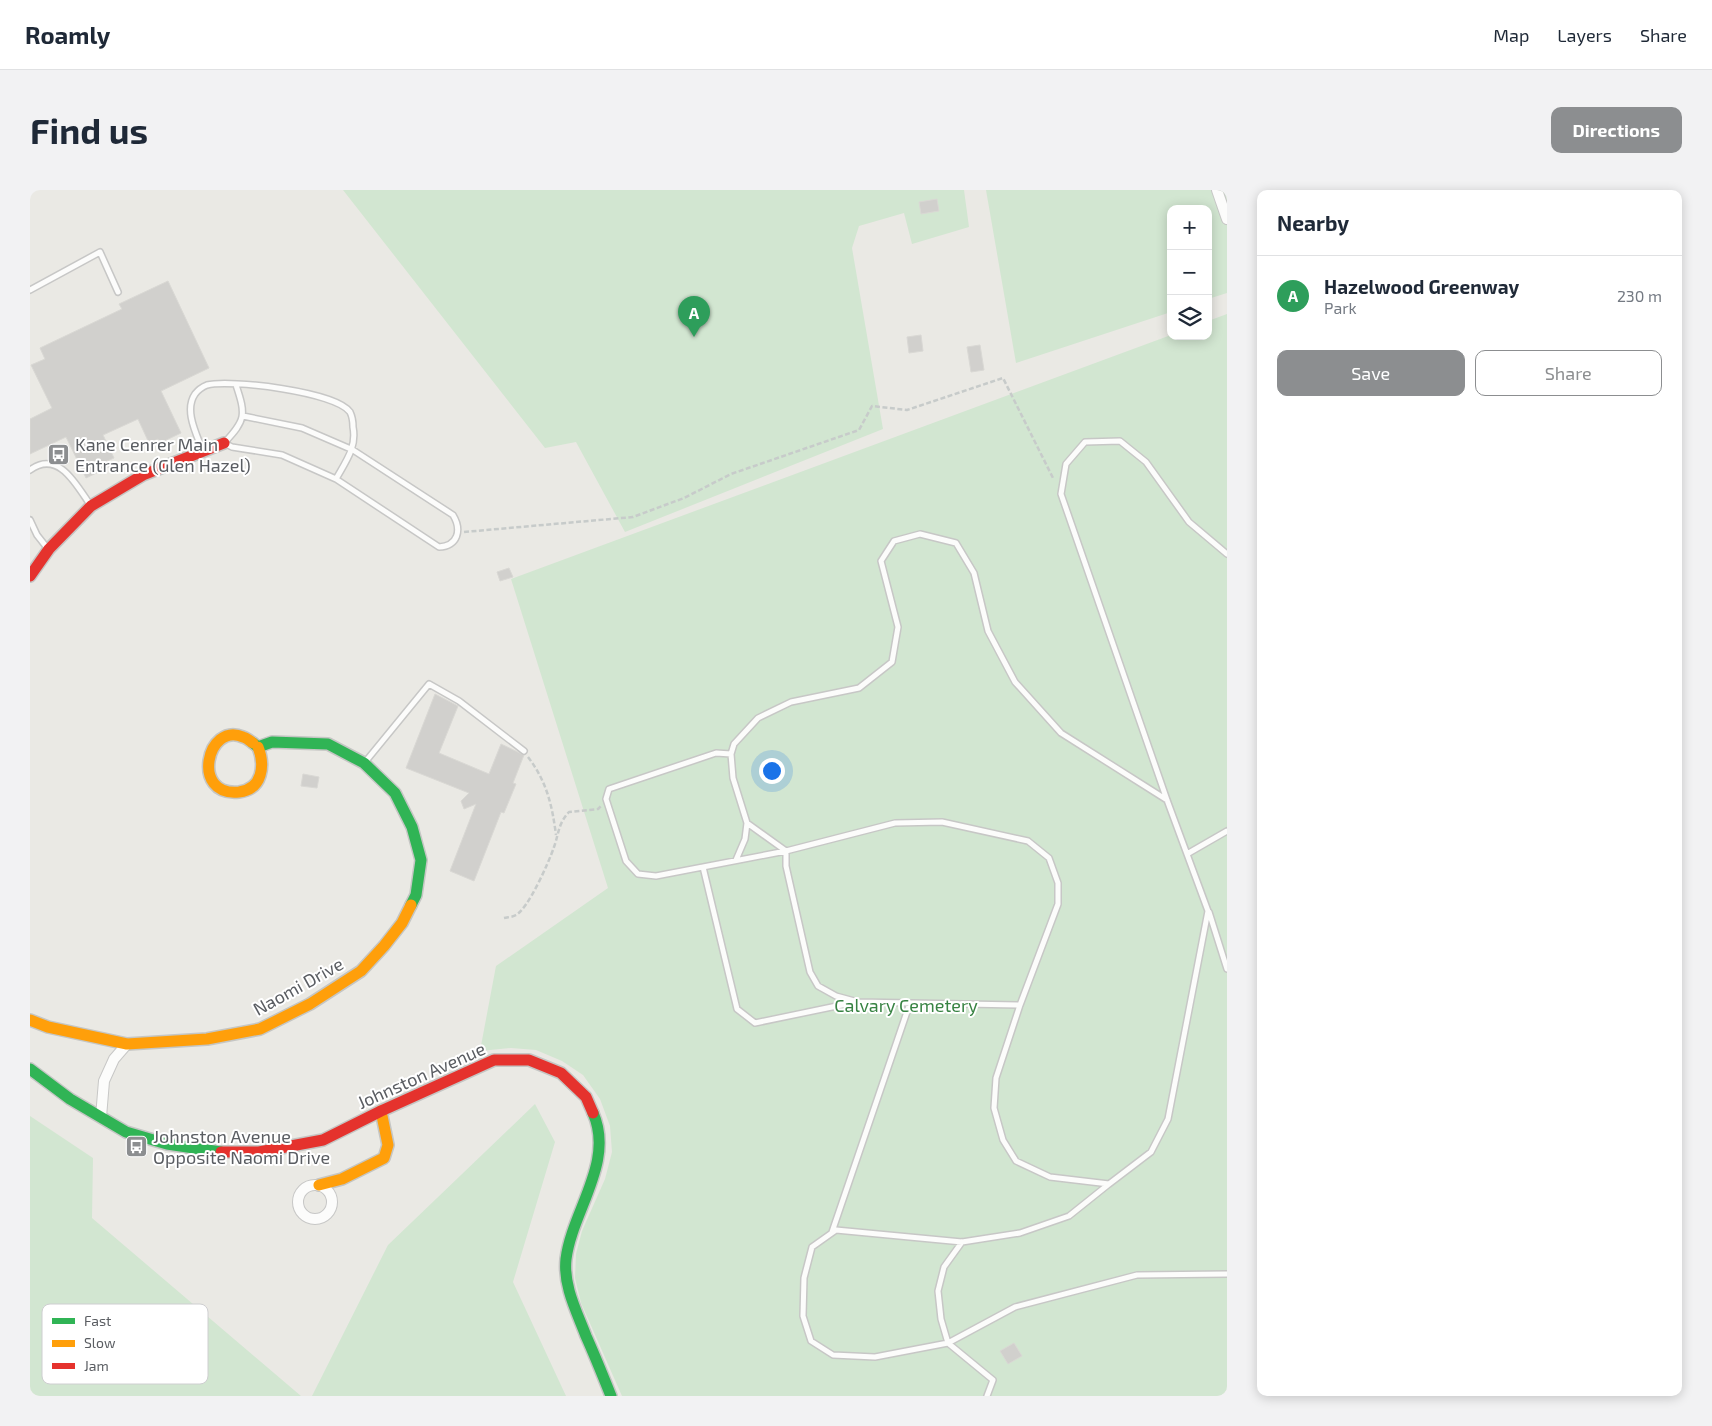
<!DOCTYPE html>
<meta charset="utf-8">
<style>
:root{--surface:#fff;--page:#f2f2f3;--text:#1f2937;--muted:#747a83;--line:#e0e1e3;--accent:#8c8e90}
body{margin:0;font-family:"Exo 2",sans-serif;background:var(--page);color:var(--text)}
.controls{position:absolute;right:15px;top:15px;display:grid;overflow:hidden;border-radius:10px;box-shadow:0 2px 12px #0003}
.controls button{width:45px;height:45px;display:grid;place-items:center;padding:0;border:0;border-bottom:1px solid var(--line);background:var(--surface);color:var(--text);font:25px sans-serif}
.you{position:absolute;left:741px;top:580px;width:18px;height:18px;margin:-12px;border:4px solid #fff;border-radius:50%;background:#1a73e8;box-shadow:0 0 0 8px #1a73e833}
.badge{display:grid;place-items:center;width:32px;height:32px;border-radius:50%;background:var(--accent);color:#fff;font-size:16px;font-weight:700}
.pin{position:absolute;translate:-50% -41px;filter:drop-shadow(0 1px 2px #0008)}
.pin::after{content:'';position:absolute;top:26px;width:18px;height:15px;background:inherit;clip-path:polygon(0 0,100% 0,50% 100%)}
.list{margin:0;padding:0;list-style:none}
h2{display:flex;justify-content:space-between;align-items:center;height:65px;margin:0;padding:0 20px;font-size:21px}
h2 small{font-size:16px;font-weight:400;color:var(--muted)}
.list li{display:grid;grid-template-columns:32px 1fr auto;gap:15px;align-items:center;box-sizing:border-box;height:80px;padding:0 20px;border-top:1px solid var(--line)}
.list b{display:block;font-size:19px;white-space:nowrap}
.list p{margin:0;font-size:16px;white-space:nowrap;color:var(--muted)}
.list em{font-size:16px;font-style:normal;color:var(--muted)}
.actions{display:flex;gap:10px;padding:15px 20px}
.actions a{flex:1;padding:11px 0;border:1px solid var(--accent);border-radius:10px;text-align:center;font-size:18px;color:var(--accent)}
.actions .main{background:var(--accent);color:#fff}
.icon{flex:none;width:28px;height:28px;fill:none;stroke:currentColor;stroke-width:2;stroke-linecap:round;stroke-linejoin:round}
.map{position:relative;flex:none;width:1197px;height:1206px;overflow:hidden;border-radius:10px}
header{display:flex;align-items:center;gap:30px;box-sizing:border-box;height:70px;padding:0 25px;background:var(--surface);border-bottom:1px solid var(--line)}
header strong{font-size:24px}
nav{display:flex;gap:28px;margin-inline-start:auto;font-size:18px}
.intro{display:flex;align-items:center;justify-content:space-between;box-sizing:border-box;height:120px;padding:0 30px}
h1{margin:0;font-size:35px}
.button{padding:12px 22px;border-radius:10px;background:var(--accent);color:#fff;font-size:18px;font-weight:700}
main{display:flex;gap:30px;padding:0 30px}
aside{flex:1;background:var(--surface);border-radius:10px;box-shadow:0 2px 12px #0003}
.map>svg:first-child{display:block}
.green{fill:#d2e6d1}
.building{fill:#d1d0cd;stroke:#d9d8d4}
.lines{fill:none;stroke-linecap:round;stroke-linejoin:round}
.lane-casing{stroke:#c7c7c6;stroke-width:8}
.street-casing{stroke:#c7c7c6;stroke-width:12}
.fast-casing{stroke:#c5c6c4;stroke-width:14}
.slow-casing{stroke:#c5c6c4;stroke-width:14}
.jam-casing{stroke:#c5c6c4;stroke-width:14}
.path{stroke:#c7cbca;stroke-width:2.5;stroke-dasharray:5 2.5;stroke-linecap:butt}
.lane{stroke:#fcfcfb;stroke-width:5}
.street{stroke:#fcfcfb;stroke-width:10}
.fast{stroke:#30b455;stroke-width:11}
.slow{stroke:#ff9f0a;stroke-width:11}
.jam{stroke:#e5322d;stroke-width:11}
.labels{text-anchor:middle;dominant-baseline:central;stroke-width:4;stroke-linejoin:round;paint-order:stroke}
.poi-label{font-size:18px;fill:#5a5d62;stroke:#fff;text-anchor:start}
.street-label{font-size:18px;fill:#5a5d62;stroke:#fff}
.park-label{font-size:18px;fill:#388343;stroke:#fff}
.key{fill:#fff;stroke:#ceced0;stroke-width:1}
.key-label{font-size:14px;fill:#5a5d62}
</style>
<header>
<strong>Roamly</strong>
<nav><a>Map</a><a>Layers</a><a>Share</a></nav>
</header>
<div class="intro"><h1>Find us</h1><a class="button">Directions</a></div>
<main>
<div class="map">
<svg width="1197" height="1206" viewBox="0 0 1197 1206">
<rect width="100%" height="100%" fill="#eae9e4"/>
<path class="green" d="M 313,0 L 934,0 L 939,37 L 882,54 L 874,23 L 829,36 L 822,58 L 853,239 L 595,342 L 546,252 L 515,258 Z
M 956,0 L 1197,0 L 1197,103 L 1178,109 L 1178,19 L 1141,19 L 1141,122 L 986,173 Z
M 1197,124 L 1197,1206 L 592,1206 L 551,1113 L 545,1088 L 546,1064 L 552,1041 L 575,989 L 582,962 L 580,936 L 570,909 L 553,885 L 532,871 L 506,860 L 481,858 L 450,861 L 466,776 L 578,698 L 481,389 L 1141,145 L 1141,146 L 1178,146 L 1178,131 Z
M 505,914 L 525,952 L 483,1092 L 536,1206 L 282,1206 L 358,1055 Z
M 0,926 L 63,968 L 62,1028 L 271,1206 L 0,1206 Z"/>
<path class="building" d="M 907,9 L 909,21 L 891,24 L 889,12 Z
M 138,91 L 179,178 L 131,201 L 151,243 L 130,253 L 128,249 L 119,253 L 108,229 L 73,245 L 84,268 L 77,271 L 79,277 L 56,288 L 36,247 L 0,264 L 0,229 L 22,218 L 1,175 L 15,169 L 10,158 L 92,119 L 89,114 Z
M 891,145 L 893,161 L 879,163 L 877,147 Z
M 950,155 L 954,180 L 941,182 L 937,157 Z
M 479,378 L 483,387 L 470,391 L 467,382 Z
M 405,504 L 428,516 L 409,563 L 459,584 L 471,554 L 494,565 L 483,593 L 486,594 L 474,623 L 471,622 L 444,691 L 420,681 L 446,614 L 434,619 L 431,611 L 439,603 L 376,578 Z
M 273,584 L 289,587 L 287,598 L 271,596 Z
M 984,1153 L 992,1166 L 978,1174 L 970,1161 Z"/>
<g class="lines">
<defs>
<path id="lane" d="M 0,100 L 70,62 L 88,102
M 206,195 C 216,225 216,230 194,253 L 202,257 L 252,265 L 306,289 L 409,357 C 428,356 432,340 423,325 L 323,260 L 272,238 L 213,226
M 172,259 C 166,243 154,220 165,204 C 168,200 172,197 177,195 C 201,189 306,202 320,222 C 322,226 323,232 323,237 C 327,257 316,271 306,289
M 0,280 C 29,259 47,296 61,316
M 0,330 L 7,345 L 18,359
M 701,564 L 686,563 L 579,599 L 576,609 L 596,671 L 608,684 L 626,686 L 756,661 L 756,676 L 780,782 L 788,796 L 806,806 L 828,812 L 990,815
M 336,571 L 399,494 L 429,511 L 494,561
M 1137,610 L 1031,543 L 985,492 L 958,441 L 944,383 L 926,353 L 890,344 L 864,351 L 851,371 L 868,437 L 862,472 L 829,498 L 761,512 L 728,528 L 704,554 L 701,564 L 703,588 L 717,633 L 756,661 L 865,633 L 912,632 L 998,651 L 1019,668 L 1028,693 L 1028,714 L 990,815 L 966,888 L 964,918 L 973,950 L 986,971 L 1020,987 L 1079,994 L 1039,1026 L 990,1043 L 932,1052 L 806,1040 L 782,1057 L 774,1088 L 773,1126 L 781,1151 L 803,1165 L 845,1167 L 918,1153 L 985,1117 L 1107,1085 L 1197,1084
M 1157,664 L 1197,641
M 706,670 L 715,649 L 717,633
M 673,677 L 707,819 L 725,833 L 826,812
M 1179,722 L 1197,779
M 1079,994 L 1121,962 L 1138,929 L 1178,721 L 1137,610 L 1031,304 L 1036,274 L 1055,252 L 1090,251 L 1116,272 L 1159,332 L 1197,364
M 802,1042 L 880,813
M 932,1052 L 914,1077 L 908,1101 L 911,1129 L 918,1153 L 963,1190 L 957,1206"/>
<path id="street" d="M 1187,0 L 1197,29
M 71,927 L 74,891 L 84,869 L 97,854
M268 1012a17 17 0 1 1 34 0a17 17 0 1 1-34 0Z"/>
<path id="fast" d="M 223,553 L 228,557 L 242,552 L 298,554 L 334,573 L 365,603 L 382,637 L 391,670 L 386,705 L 381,715
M 0,879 L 40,909 L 96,942 L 137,954 L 191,962
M 563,923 C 585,972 542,1021 536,1069 C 533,1096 547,1122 556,1146 C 565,1166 573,1186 581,1206"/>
<path id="slow" d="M 223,553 C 220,551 217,548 213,547 C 177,531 160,607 209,602 C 233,599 235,575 228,557
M 0,830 L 18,837 L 97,854 L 177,849 L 230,839 L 280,814 L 331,781 L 354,756 L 372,733 L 381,715
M 289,995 L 312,989 L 354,968 L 358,955 L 351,921"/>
<path id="jam" d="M 0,386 L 19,359 L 61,316 L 113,285 L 194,253
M 191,962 L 229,962 L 293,950 L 351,921 L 464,870 L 499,870 L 531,883 L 556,907 L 563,923"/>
</defs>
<use href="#lane" class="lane-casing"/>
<use href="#street" class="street-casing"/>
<use href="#fast" class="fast-casing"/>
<use href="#slow" class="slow-casing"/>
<use href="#jam" class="jam-casing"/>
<path class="path" d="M 434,342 L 603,327 L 654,308 L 701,284 L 829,240 L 842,216 L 877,220 L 973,188 L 1024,290
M 498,567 C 517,592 522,615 526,645
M 474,728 C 478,727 483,727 486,725 C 498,719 519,672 524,657 C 529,643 528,634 539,622 L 568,619 L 571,616"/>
<use href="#lane" class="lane"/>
<use href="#street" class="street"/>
<use href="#fast" class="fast"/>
<use href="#slow" class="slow"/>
<use href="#jam" class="jam"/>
</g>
<defs>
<symbol id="bus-square" viewBox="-11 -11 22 22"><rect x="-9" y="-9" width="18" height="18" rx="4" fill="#8c8e90" stroke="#fff"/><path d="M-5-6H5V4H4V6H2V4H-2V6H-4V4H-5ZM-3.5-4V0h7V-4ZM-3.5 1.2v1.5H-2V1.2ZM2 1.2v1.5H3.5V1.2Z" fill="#fff"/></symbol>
</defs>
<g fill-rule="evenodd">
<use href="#bus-square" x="16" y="252" width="25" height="25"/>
<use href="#bus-square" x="94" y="944" width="25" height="25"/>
</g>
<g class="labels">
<g class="poi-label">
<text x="45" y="254">Kane Cenrer Main<tspan x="45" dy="21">Entrance (Glen Hazel)</tspan></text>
<text x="123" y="946">Johnston Avenue<tspan x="123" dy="21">Opposite Naomi Drive</tspan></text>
</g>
<g class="street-label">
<text transform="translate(268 796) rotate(-29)">Naomi Drive</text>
<text transform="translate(391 885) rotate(-24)">Johnston Avenue</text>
</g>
<g class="park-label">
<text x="876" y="815">Calvary Cemetery</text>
</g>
</g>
<rect x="12" y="1114" width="166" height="80" rx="8" class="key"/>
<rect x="22" y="1128" width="23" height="6" fill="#30b455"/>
<rect x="22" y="1150" width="23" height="7" fill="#ff9f0a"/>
<rect x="22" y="1173" width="23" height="6" fill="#e5322d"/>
<g class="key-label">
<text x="54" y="1136">Fast</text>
<text x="54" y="1158">Slow</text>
<text x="54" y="1181">Jam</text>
</g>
</svg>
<div class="controls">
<button>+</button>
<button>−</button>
<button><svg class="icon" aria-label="layers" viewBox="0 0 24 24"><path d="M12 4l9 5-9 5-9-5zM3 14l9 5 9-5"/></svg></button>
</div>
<div class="you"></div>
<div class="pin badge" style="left:664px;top:147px;background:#2e9e5b">A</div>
</div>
<aside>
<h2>Nearby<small></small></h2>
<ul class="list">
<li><span class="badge" style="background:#2e9e5b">A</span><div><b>Hazelwood Greenway</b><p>Park</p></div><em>230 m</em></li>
</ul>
<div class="actions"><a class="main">Save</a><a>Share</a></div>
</aside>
</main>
